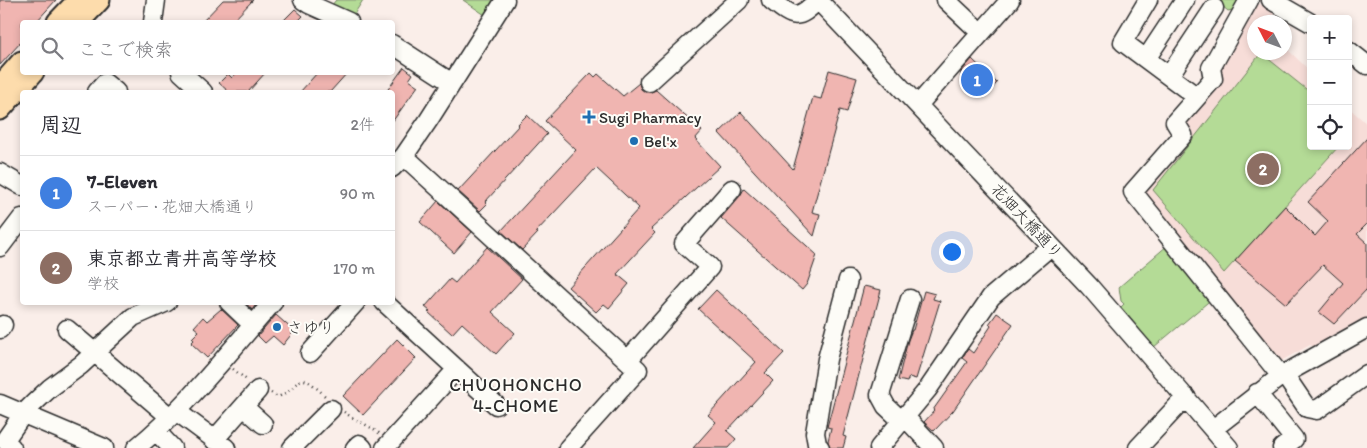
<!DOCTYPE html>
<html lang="ja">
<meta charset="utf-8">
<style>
:root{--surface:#fff;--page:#f7f7f7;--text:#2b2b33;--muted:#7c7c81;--line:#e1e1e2;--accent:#b45309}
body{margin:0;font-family:Itim,"Klee One",sans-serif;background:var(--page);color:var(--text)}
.controls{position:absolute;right:15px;top:15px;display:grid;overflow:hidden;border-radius:5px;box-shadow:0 2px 8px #0003}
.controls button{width:45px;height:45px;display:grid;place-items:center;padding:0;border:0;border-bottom:1px solid var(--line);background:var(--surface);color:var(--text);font:25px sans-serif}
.compass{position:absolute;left:1247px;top:15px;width:45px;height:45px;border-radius:50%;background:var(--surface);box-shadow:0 2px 8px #0003;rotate:312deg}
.you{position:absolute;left:951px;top:251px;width:18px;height:18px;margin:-12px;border:4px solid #fff;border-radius:50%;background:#1a73e8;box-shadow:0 0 0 8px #1a73e833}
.badge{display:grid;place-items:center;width:32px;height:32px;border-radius:50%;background:var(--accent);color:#fff;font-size:16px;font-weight:700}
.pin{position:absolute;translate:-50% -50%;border:2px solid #fff;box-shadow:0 1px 5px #0006}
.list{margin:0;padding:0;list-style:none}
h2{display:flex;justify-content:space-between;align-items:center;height:65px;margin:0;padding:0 20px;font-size:21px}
h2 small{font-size:16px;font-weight:400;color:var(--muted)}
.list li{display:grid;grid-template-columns:32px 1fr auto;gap:15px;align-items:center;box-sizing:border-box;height:75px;padding:0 20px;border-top:1px solid var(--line)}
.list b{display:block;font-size:19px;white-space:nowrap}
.list p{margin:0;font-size:16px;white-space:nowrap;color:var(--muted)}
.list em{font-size:16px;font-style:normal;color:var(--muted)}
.icon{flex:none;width:28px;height:28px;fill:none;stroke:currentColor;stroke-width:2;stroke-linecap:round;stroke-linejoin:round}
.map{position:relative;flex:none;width:1367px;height:448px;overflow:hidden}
.search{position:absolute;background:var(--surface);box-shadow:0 2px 8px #0003;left:20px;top:20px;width:375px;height:55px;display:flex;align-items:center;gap:12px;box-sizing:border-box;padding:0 18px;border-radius:5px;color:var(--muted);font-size:19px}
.panel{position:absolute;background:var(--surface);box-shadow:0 2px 8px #0003;left:20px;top:90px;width:375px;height:215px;border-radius:5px}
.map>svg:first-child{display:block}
.built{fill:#f7ddd8}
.green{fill:#b4db96;stroke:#708360}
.building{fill:#f0b5b1;stroke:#2b2b2b}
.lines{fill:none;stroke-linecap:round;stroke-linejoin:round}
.minor-casing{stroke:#2b2b2b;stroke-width:21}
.major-casing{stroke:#2b2b2b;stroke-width:25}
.path{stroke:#2b2b2b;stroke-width:2.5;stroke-dasharray:1 4;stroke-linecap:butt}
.minor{stroke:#fdfcf7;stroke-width:18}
.major{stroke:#fddcac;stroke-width:21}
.poi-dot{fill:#1f6fb2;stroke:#fdfcf7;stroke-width:2}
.labels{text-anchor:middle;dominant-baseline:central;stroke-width:4;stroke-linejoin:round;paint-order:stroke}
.poi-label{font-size:16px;fill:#2b2b2b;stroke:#fdfcf7;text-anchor:start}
.street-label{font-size:16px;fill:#2b2b2b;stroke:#fdfcf7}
.neighbourhood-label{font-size:18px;letter-spacing:1px;fill:#2b2b2b;stroke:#fdfcf7}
</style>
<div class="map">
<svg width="1367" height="448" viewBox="0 0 1367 448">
<rect width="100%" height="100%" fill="#faeee9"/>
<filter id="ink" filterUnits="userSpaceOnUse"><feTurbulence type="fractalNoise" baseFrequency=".02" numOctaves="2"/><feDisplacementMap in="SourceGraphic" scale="10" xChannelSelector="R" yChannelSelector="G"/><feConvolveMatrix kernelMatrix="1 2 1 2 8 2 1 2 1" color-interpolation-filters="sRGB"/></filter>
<g filter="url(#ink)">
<path class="built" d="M 1257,3 L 1276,11 L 1270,22 L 1254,22 L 1254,52 L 1284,52 L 1285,47 L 1311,72 L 1311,146 L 1348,146 L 1348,107 L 1367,124 L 1367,319 L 1314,347 L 1310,345 L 1279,362 L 1138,192 L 1182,126 Z"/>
<path class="green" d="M 336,0 L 363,0 L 353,16 L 331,6 Z
M 463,0 L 495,0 L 485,15 Z
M 1215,0 L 1240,0 L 1236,9 L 1228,11 Z
M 1261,53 L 1311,93 L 1311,146 L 1339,146 L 1224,273 L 1153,190 Z
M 1168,245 L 1213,298 L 1154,347 L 1121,307 L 1124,304 L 1121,301 L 1119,287 Z"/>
<path class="building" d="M 0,0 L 56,0 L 36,22 L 22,22 L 22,41 L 0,65 Z
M 223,0 L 253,0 L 232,22 L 202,22 Z
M 295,9 L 303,16 L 297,22 L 282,22 Z
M 972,59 L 997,83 L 983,98 L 961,77 L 961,72 Z
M 404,67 L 413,74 L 409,80 L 418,86 L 392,122 L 392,92 L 386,92 Z
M 829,70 L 857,78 L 847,112 L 840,110 L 812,212 L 820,214 L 814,236 L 719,133 L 741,112 L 793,169 L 813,97 L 821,99 Z
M 237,72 L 266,72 L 248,92 L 229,92 L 219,83 L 228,74 L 232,78 Z
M 318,72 L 348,72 L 330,92 L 300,92 Z
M 591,73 L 595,77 L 598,74 L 623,96 L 639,83 L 641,89 L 645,92 L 651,92 L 656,90 L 702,131 L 695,139 L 720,166 L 651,229 L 655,233 L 617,274 L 629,284 L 609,308 L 604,304 L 596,312 L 568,287 L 639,208 L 596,168 L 536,232 L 538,233 L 522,250 L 501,231 L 576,150 L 545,121 Z
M 527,115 L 547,134 L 485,202 L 487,204 L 480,211 L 458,191 L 519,125 L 518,124 Z
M 1367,138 L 1367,224 L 1357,234 L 1367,243 L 1367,289 L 1334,324 L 1319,312 L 1343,283 L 1323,265 L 1286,304 L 1235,261 L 1285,206 L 1315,236 L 1328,221 L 1308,202 Z
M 744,189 L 817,255 L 807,284 L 802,290 L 721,218 L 740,196 Z
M 438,201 L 472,232 L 454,253 L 420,222 Z
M 487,247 L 522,279 L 492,312 L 515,333 L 496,354 L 462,323 L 452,334 L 428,312 L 430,311 L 425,307 L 450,279 L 455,283 Z
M 864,286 L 881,290 L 843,436 L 846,437 L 843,448 L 830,448 L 828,441 L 831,428 L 827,427 Z
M 716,290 L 784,353 L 765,373 L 773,381 L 727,431 L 736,439 L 728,448 L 693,448 L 716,422 L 708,415 L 756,362 L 698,309 Z
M 924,291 L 935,294 L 933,299 L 940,301 L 916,379 L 909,377 L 907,382 L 898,380 L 908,340 L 912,330 L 913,330 Z
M 245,302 L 258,302 L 252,310 Z
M 221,309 L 238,325 L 207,358 L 191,343 L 194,340 L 192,338 L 199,331 L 194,327 L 203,317 L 207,321 Z
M 997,313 L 1013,324 L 953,411 L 934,431 L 924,422 L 934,411 L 933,410 L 967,362 L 962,358 L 968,349 L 973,353 L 991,326 L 989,324 Z
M 276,315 L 294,331 L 283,345 L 273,336 L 265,343 L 258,336 Z
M 397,339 L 416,358 L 363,415 L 343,396 Z"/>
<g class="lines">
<defs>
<path id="minor" d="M 303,0 L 309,4 L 349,22
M 771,0 C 794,18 797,21 818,0
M 818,0 L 1089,286 L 1229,448
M 946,0 L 981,33
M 1148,0 L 1123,42 L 1197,97
M 1249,0 L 1211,68 L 1213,79 L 1175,122 L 1183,135 L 1133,192 L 1281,376
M 1271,0 L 1311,23
M 153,22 L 156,0
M 392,44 L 452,83
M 1348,50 L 1367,65
M 1146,59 L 1185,0
M 181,72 L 203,92
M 1169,76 L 1214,8
M 649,82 L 739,0
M 97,92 L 105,83 L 116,92
M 918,105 L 1010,0
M 404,156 L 638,370 L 568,448
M 392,168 L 404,156 L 428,121 L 505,0
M 0,173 L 22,186
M 0,247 L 22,218
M 229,302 L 253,325
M 384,302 L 496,405
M 0,329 L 3,325
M 67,329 L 170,417
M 310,353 L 356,302
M 628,360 L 710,267 L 684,244 L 732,189
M 1284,374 L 1307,408 L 1317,410 L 1367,374
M 1257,393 L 1294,439 L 1282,448
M 0,404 L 104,448
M 244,407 L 263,424
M 176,411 L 226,448
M 905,417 L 934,448
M 902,421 L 886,406 L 880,395 L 910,299
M 1213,429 L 1281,376 L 1367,328
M 156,431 L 172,448
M 214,440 L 258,390
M 12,448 L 5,440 L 23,414 L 33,404 L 50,388 L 81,365 L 133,317 L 167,302
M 136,448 C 187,406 229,352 273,302
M 292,448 L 331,409
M 355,448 L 359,444 L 363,448
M 385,448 L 457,369
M 820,448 L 817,444 L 815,433 L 827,359 L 848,280
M 879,448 L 928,389 L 991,297 L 1051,246
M 1138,448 L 1186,397"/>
<path id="major" d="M 58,22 L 79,0
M 78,22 L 99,0
M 0,87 L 22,62
M 0,109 L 33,72"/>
</defs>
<use href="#minor" class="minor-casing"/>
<use href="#major" class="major-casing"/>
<path class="path" d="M 233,369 L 248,381
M 271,393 L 278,397 C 304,385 295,366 325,396
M 344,412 C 356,421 369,425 380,434"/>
<use href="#minor" class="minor"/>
<use href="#major" class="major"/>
</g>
</g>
<g class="poi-dot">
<path d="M586.5 109.5h5v5h5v5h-5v5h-5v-5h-5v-5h5z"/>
<circle cx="634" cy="141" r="5"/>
<circle cx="277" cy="327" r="5"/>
</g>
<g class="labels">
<g class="poi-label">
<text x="599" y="117">Sugi Pharmacy</text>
<text x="644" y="141">Bel'x</text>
<text x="287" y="327">さゆり</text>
</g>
<g class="street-label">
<text transform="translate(1027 221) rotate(47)">花畑大橋通り</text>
</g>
<g class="neighbourhood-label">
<text x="516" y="385">CHUOHONCHO<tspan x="516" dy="21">4-CHOME</tspan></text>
</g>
</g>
</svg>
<div class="controls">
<button>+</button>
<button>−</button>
<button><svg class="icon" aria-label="locate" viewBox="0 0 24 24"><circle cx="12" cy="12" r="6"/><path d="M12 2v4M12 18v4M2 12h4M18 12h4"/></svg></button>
</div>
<svg class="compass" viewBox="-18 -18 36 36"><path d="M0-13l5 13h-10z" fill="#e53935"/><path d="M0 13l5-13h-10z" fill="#7c7c81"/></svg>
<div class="you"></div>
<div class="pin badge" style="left:977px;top:80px;background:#3f7fe0">1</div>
<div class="pin badge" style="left:1263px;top:169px;background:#8d6e63">2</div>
<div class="search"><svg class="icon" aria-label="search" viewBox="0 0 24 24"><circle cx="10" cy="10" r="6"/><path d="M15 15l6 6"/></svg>ここで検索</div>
<section class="panel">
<h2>周辺<small>2件</small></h2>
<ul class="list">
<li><span class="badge" style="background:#3f7fe0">1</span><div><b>7-Eleven</b><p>スーパー · 花畑大橋通り</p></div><em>90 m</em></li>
<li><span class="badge" style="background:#8d6e63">2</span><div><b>東京都立青井高等学校</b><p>学校</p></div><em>170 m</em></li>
</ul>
</section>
</div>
